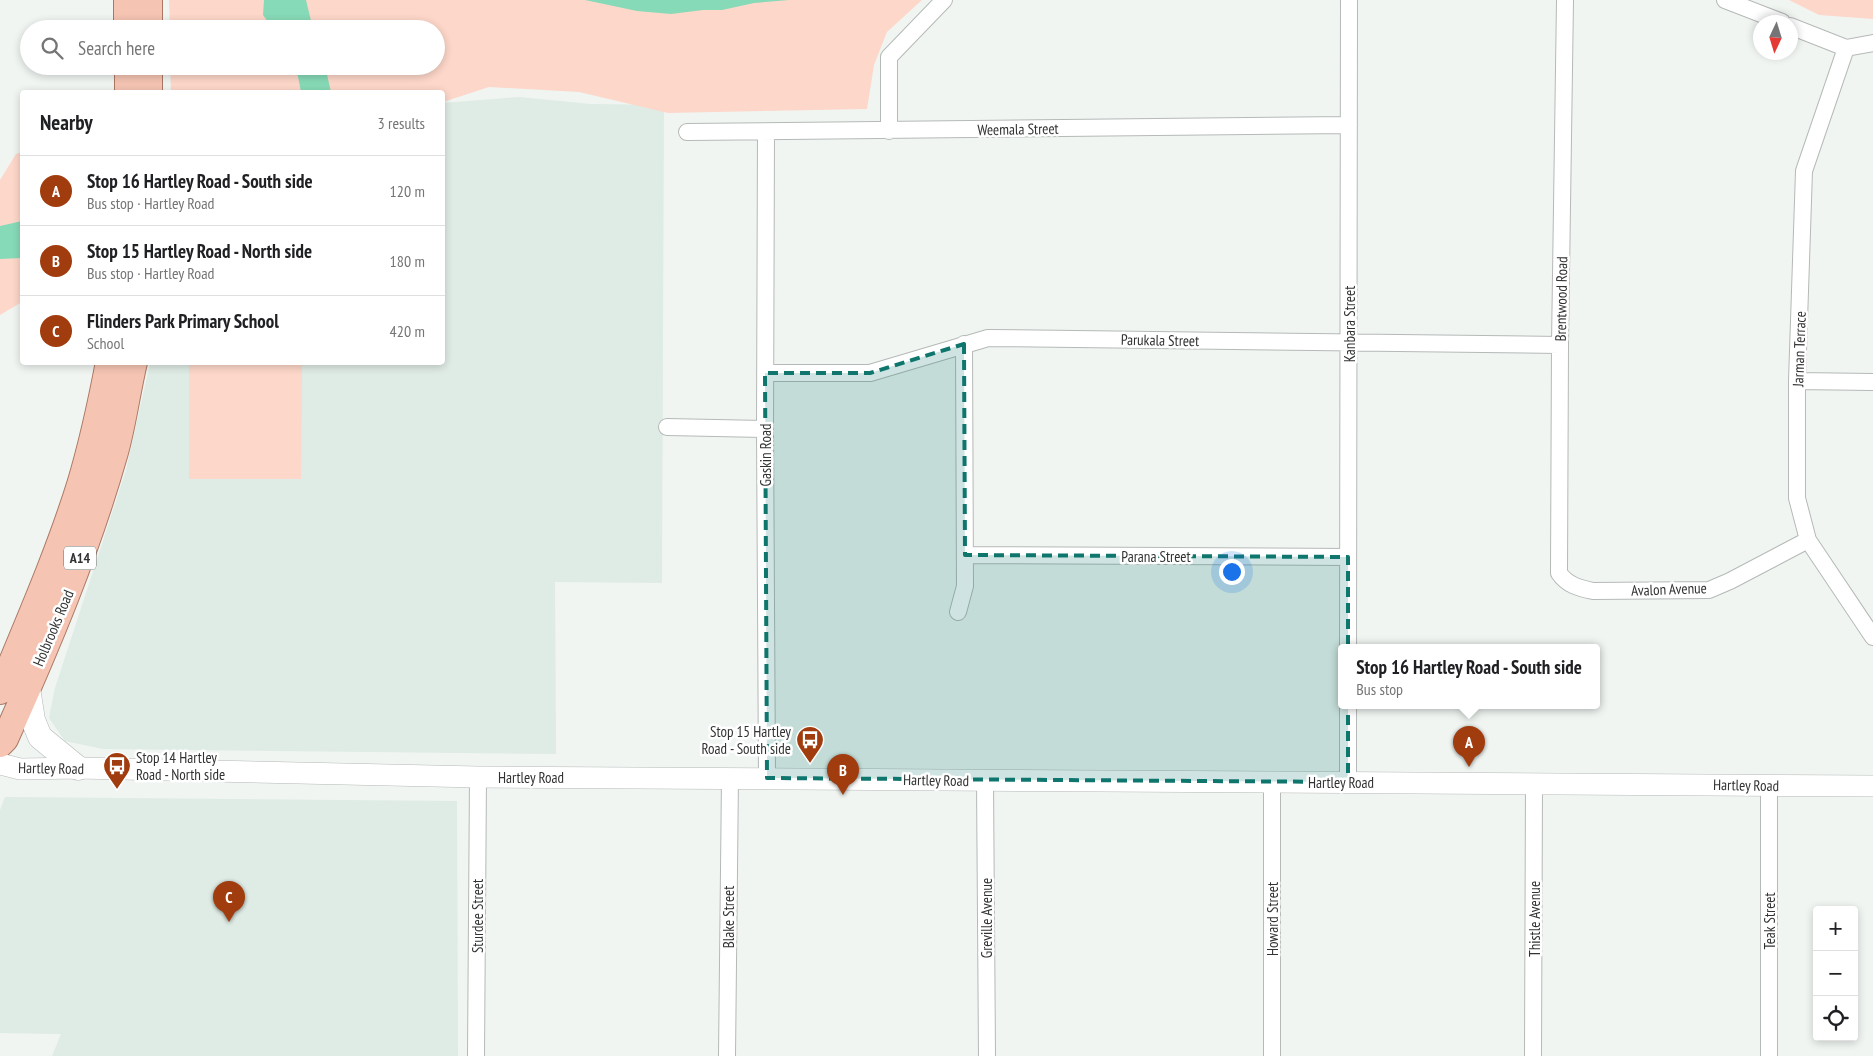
<!DOCTYPE html>
<meta charset="utf-8">
<style>
:root{--surface:#fff;--page:#f6f6f6;--text:#202124;--muted:#757577;--line:#e0e0e0;--accent:#a03c0d}
body{margin:0;font-family:"PT Sans Narrow",sans-serif;background:var(--page);color:var(--text)}
.controls{position:absolute;right:15px;bottom:15px;display:grid;overflow:hidden;border-radius:5px;box-shadow:0 2px 8px #0003}
.controls button{width:45px;height:45px;display:grid;place-items:center;padding:0;border:0;border-bottom:1px solid var(--line);background:var(--surface);color:var(--text);font:25px sans-serif}
.compass{position:absolute;left:1753px;top:15px;width:45px;height:45px;border-radius:50%;background:var(--surface);box-shadow:0 2px 8px #0003;rotate:184deg}
.you{position:absolute;left:1231px;top:571px;width:18px;height:18px;margin:-12px;border:4px solid #fff;border-radius:50%;background:#1a73e8;box-shadow:0 0 0 8px #1a73e833}
.badge{display:grid;place-items:center;width:32px;height:32px;border-radius:50%;background:var(--accent);color:#fff;font-size:16px;font-weight:700}
.pin{position:absolute;translate:-50% -41px;filter:drop-shadow(0 1px 2px #0008)}
.pin::after{content:'';position:absolute;top:26px;width:18px;height:15px;background:inherit;clip-path:polygon(0 0,100% 0,50% 100%)}
.popup{position:absolute;left:1338px;top:644px;width:262px;height:65px;box-sizing:border-box;display:grid;place-content:center;border-radius:5px;background:var(--surface);filter:drop-shadow(0 1px 4px #0005);font-size:16px;white-space:nowrap;color:var(--muted)}
.popup b{font-size:19px;color:var(--text)}
.popup::after{content:'';position:absolute;left:50%;top:100%;margin-left:-10px;border:10px solid transparent;border-top-color:var(--surface)}
.list{margin:0;padding:0;list-style:none}
h2{display:flex;justify-content:space-between;align-items:center;height:65px;margin:0;padding:0 20px;font-size:21px}
h2 small{font-size:16px;font-weight:400;color:var(--muted)}
.list li{display:grid;grid-template-columns:32px 1fr auto;gap:15px;align-items:center;box-sizing:border-box;height:70px;padding:0 20px;border-top:1px solid var(--line)}
.list b{display:block;font-size:19px;white-space:nowrap}
.list p{margin:0;font-size:16px;white-space:nowrap;color:var(--muted)}
.list em{font-size:16px;font-style:normal;color:var(--muted)}
.icon{flex:none;width:28px;height:28px;fill:none;stroke:currentColor;stroke-width:2;stroke-linecap:round;stroke-linejoin:round}
.map{position:relative;flex:none;width:1873px;height:1056px;overflow:hidden}
.search{position:absolute;background:var(--surface);box-shadow:0 2px 8px #0003;left:20px;top:20px;width:425px;height:55px;display:flex;align-items:center;gap:12px;box-sizing:border-box;padding:0 18px;border-radius:28px;color:var(--muted);font-size:19px}
.panel{position:absolute;background:var(--surface);box-shadow:0 2px 8px #0003;left:20px;top:90px;width:425px;height:275px;border-radius:5px}
.map>svg:first-child{display:block}
.built{fill:#dfebe5}
.green{fill:#fdd7c9}
.water{fill:#87dab7}
.lines{fill:none;stroke-linecap:round;stroke-linejoin:round}
.minor-casing{stroke:#b5b9b7;stroke-width:18}
.tertiary-casing{stroke:#b5b9b7;stroke-width:22}
.secondary-casing{stroke:#b5b9b7;stroke-width:25}
.primary-casing{stroke:#ac7864;stroke-width:28}
.minor{stroke:#fff;stroke-width:16}
.tertiary{stroke:#fff;stroke-width:21}
.secondary{stroke:#fff;stroke-width:24}
.primary{stroke:#f5c4b2;stroke-width:26}
.marked{fill:#0f766e;fill-opacity:0.2;stroke:#0f766e;stroke-width:4;stroke-dasharray:10 6;stroke-linejoin:round}
.labels{text-anchor:middle;dominant-baseline:central;stroke-width:5;stroke-linejoin:round;paint-order:stroke}
.shield{fill:#fff;stroke:#6f7070;stroke-width:1}
.shield-label{font-size:14px;font-weight:bold;fill:#313332}
.street-label{font-size:15px;fill:#313332;stroke:#fff}
.poi-label{font-size:15px;fill:#313332;stroke:#fff;text-anchor:end}
</style>
<div class="map">
<svg width="1873" height="1056" viewBox="0 0 1873 1056">
<rect width="100%" height="100%" fill="#f0f5f2"/>
<path class="built" d="M 519,97 L 590,104 L 664,105 L 662,583 L 555,582 L 556,754 L 103,749 L 65,741 L 49,718 L 55,688 L 126,470 L 150,363 L 442,362 L 443,103 Z
M 5,797 L 457,801 L 458,1056 L 52,1056 L 61,1034 L 0,1033 L 0,810 Z"/>
<path class="green" d="M 169,0 L 922,0 L 887,32 L 874,65 L 867,109 L 668,113 L 579,92 L 489,87 L 443,102 L 442,92 L 171,92 L 170,66 L 436,66 L 436,29 L 170,29 Z
M 1789,0 L 1873,0 L 1873,19 L 1819,15 Z
M 22,152 L 22,302 L 0,315 L 0,180 L 16,154 Z
M 189,363 L 302,363 L 301,479 L 189,479 Z"/>
<path class="water" d="M 264,0 L 306,0 L 313,29 L 273,29 L 263,15 Z
M 585,0 L 789,0 L 754,3 L 722,10 L 703,10 L 671,14 L 637,11 Z
M 296,66 L 325,66 L 331,92 L 301,92 Z
M 22,221 L 22,258 L 0,259 L 0,226 Z"/>
<g class="lines">
<defs>
<path id="minor" d="M 1565,0 L 1560,345 L 1559,573 C 1567,585 1579,588 1593,591 L 1709,590 L 1730,581 L 1808,540
M 1725,0 L 1782,22
M 1790,26 L 1846,48 L 1873,43
M 1846,48 L 1804,171 L 1797,381 L 1797,498 L 1808,540 L 1873,637
M 889,131 L 889,57 L 944,0
M 687,132 L 1349,125
M 766,132 L 765,429 L 767,778
M 765,373 L 870,373 L 988,338 L 1560,345
M 1797,381 L 1873,382
M 667,427 L 765,429
M 965,555 L 1348,557
M 958,612 L 965,586 L 964,344
M 1348,648 L 1349,0
M 1348,706 L 1348,782
M 985,780 L 987,1056
M 1769,785 L 1769,1056
M 476,1056 L 478,777
M 727,1056 L 730,777
M 1272,1056 L 1272,782
M 1533,1056 L 1534,783"/>
<path id="tertiary" d="M 0,764 L 20,769 L 78,768 L 478,777 L 1873,786"/>
<path id="secondary" d="M 28,688 L 33,720 L 40,737 L 78,768"/>
<path id="primary" d="M 127,0 L 127,29
M 149,29 L 149,0
M 128,66 L 128,92
M 149,92 L 149,66
M 0,691 C 28,623 58,555 80,485 C 92,445 101,404 109,362
M 0,744 L 5,739 C 47,646 87,551 115,452 C 123,423 127,392 134,362"/>
</defs>
<use href="#minor" class="minor-casing"/>
<use href="#tertiary" class="tertiary-casing"/>
<use href="#secondary" class="secondary-casing"/>
<use href="#primary" class="primary-casing"/>
<use href="#minor" class="minor"/>
<use href="#tertiary" class="tertiary"/>
<use href="#secondary" class="secondary"/>
<use href="#primary" class="primary"/>
</g>
<path class="marked" d="M 964,344 L 965,555 L 1348,557 L 1348,782 L 767,778 L 765,373 L 870,373 Z"/>
<defs>
<symbol id="bus-pin" viewBox="-11 -11 22 30"><path d="M0 17L-7.5 6A9.5 9.5 0 1 1 7.5 6Z" fill="#a03c0d" stroke="#fff"/><path d="M-5-6H5V4H4V6H2V4H-2V6H-4V4H-5ZM-3.5-4V0h7V-4ZM-3.5 1.2v1.5H-2V1.2ZM2 1.2v1.5H3.5V1.2Z" fill="#fff"/></symbol>
</defs>
<g fill-rule="evenodd">
<use href="#bus-pin" x="794" y="724" width="32" height="43"/>
<use href="#bus-pin" x="101" y="750" width="32" height="43"/>
</g>
<g class="labels">
<rect class="shield" x="64" y="546.5" width="32" height="23" rx="4"/>
<g class="shield-label">
<text x="80" y="558">A14</text>
</g>
<g class="street-label">
<text transform="translate(1018 129) rotate(-1)">Weemala Street</text>
<text transform="translate(1561 299) rotate(-89)">Brentwood Road</text>
<text transform="translate(1349 324) rotate(-90)">Kanbara Street</text>
<text transform="translate(1160 340) rotate(1)">Parukala Street</text>
<text transform="translate(1799 349) rotate(-88)">Jarman Terrace</text>
<text transform="translate(765 455) rotate(-90)">Gaskin Road</text>
<text x="1156" y="556">Parana Street</text>
<text transform="translate(1669 589) rotate(-2)">Avalon Avenue</text>
<text transform="translate(53 628) rotate(-67)">Holbrooks Road</text>
<text transform="translate(51 768) rotate(1)">Hartley Road</text>
<text x="531" y="777">Hartley Road</text>
<text transform="translate(936 780) rotate(1)">Hartley Road</text>
<text x="1341" y="782">Hartley Road</text>
<text transform="translate(1746 785) rotate(1)">Hartley Road</text>
<text transform="translate(477 916) rotate(-90)">Sturdee Street</text>
<text transform="translate(728 917) rotate(-90)">Blake Street</text>
<text transform="translate(986 918) rotate(-90)">Greville Avenue</text>
<text transform="translate(1272 919) rotate(-90)">Howard Street</text>
<text transform="translate(1534 919) rotate(-90)">Thistle Avenue</text>
<text transform="translate(1769 921) rotate(-90)">Teak Street</text>
</g>
<g class="poi-label">
<text x="791" y="731">Stop 15 Hartley<tspan x="791" dy="17">Road - South side</tspan></text>
<text x="136" y="757" text-anchor="start">Stop 14 Hartley<tspan x="136" dy="17">Road - North side</tspan></text>
</g>
</g>
</svg>
<div class="controls">
<button>+</button>
<button>−</button>
<button><svg class="icon" aria-label="locate" viewBox="0 0 24 24"><circle cx="12" cy="12" r="6"/><path d="M12 2v4M12 18v4M2 12h4M18 12h4"/></svg></button>
</div>
<svg class="compass" viewBox="-18 -18 36 36"><path d="M0-13l5 13h-10z" fill="#e53935"/><path d="M0 13l5-13h-10z" fill="#757577"/></svg>
<div class="you"></div>
<div class="pin badge" style="left:1469px;top:767px">A</div>
<div class="popup"><b>Stop 16 Hartley Road - South side</b>Bus stop</div>
<div class="pin badge" style="left:843px;top:795px">B</div>
<div class="pin badge" style="left:229px;top:922px">C</div>
<div class="search"><svg class="icon" aria-label="search" viewBox="0 0 24 24"><circle cx="10" cy="10" r="6"/><path d="M15 15l6 6"/></svg>Search here</div>
<section class="panel">
<h2>Nearby<small>3 results</small></h2>
<ul class="list">
<li><span class="badge">A</span><div><b>Stop 16 Hartley Road - South side</b><p>Bus stop · Hartley Road</p></div><em>120 m</em></li>
<li><span class="badge">B</span><div><b>Stop 15 Hartley Road - North side</b><p>Bus stop · Hartley Road</p></div><em>180 m</em></li>
<li><span class="badge">C</span><div><b>Flinders Park Primary School</b><p>School</p></div><em>420 m</em></li>
</ul>
</section>
</div>
